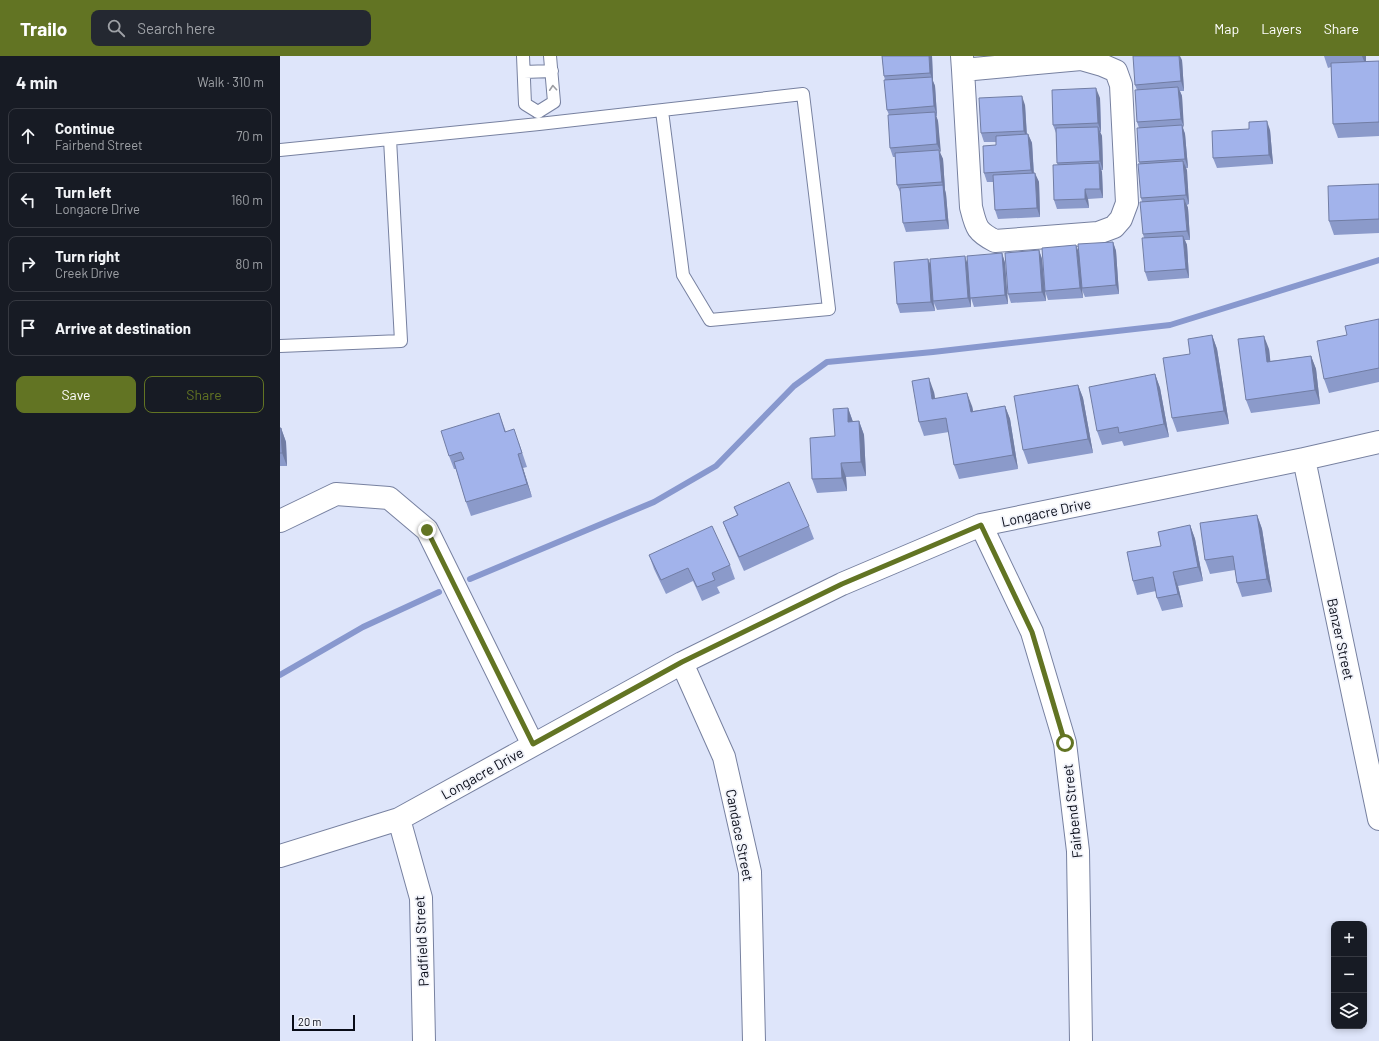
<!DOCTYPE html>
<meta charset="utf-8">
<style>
:root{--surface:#171b24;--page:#242831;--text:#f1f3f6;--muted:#9ea1a6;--line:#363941;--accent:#627423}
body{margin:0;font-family:Barlow,sans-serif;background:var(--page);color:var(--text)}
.controls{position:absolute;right:12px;bottom:12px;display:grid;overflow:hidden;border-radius:8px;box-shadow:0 2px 6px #0003}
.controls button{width:36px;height:36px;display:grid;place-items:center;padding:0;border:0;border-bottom:1px solid var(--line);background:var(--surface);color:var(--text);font:20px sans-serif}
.scale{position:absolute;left:12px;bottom:10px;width:63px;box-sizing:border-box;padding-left:4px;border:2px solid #080b17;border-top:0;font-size:11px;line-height:14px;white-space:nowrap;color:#080b17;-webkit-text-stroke:3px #f1f3fa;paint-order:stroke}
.stop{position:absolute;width:12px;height:12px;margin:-9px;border:3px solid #627423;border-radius:50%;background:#fff}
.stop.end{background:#627423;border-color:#fff;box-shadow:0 1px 4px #0008}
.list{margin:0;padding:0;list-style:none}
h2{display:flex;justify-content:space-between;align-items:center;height:52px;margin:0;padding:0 16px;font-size:17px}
h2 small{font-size:13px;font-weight:400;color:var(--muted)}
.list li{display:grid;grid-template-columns:26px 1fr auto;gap:12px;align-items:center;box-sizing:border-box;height:56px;margin:0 8px 8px;padding:0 8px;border:1px solid var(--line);border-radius:8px}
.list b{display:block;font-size:15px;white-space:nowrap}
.list p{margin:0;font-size:13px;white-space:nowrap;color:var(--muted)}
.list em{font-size:13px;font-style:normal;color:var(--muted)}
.actions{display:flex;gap:8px;padding:12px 16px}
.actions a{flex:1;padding:9px 0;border:1px solid var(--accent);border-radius:8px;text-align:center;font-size:14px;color:var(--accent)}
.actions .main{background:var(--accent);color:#fff}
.icon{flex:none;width:22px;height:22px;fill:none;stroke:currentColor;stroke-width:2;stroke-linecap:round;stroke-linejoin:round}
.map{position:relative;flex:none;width:1099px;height:985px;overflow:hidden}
header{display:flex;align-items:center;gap:24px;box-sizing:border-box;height:56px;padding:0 20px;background:var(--accent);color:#fff}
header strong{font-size:19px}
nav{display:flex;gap:22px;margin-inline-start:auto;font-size:14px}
.search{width:280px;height:36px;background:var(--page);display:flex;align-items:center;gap:10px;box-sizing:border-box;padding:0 14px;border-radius:8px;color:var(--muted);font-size:15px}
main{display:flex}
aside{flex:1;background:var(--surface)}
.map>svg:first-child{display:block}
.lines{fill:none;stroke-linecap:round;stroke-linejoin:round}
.stream{stroke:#8898ce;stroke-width:6}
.service-casing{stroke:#7781a0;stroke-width:14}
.minor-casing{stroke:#7781a0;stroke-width:24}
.service{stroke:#fff;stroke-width:12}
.minor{stroke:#fff;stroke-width:22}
.wall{fill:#8b9aca}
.shaded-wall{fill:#717da4}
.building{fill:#a2b3eb;stroke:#717da4}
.oneway{stroke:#9c9da2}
.route{stroke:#627423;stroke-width:5}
.labels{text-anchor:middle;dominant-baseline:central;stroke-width:3.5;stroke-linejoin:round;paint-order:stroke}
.street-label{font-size:14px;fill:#080b17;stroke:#f1f3fa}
</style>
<header>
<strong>Trailo</strong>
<div class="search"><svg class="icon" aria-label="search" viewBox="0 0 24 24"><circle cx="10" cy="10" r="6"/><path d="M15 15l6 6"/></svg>Search here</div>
<nav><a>Map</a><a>Layers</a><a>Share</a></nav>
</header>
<main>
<aside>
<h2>4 min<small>Walk · 310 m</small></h2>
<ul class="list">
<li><svg class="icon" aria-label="ahead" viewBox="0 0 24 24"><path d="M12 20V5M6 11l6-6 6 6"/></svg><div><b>Continue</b><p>Fairbend Street</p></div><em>70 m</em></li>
<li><svg class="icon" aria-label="left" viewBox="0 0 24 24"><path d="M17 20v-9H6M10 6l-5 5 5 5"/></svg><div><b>Turn left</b><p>Longacre Drive</p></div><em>160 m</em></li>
<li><svg class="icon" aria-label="right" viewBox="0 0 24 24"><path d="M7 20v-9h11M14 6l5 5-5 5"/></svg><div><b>Turn right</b><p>Creek Drive</p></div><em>80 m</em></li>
<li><svg class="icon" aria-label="arrive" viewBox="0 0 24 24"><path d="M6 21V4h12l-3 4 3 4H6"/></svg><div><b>Arrive at destination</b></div></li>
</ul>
<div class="actions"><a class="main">Save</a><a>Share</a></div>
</aside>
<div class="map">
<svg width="1099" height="985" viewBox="0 0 1099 985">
<rect width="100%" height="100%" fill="#dee5fa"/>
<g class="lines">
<path class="stream" d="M 190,523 L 374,446 L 436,410 L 514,330 L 547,306 L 653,296 L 890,269 L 1099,204
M 0,619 L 83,571 L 159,536"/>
<defs>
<path id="service" d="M 243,0 L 245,48 L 258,56
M 244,16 L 272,15
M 258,56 L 274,46 L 270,0
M 0,94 L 259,68 L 523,38 L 549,253 L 430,264 L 403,219 L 382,55
M 0,290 L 121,285 L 110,83"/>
<path id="minor" d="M 682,0 L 683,14 L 691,151 C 696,171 696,175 715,185 L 818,177 L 834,171 L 841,163 L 847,147 L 841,29 L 836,15 L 822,9 L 801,3 L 683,14
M 1024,403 L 1099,763
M 0,465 L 56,438 L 109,442 L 147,474 L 253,689
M 701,469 L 752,576 L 785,687 L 798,795 L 801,985
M 402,607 L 444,701 L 470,816 L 474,985
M 119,763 L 141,842 L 144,985
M 0,800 L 119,763 L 402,607 L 562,528 L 701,469 L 1024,403 L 1099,386"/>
</defs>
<use href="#service" class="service-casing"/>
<use href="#minor" class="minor-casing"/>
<use href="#service" class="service"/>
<use href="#minor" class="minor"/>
</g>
<path class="wall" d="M 602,0 L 652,0 L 653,25 L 655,30 L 657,60 L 656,60 L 658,65 L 660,97 L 663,103 L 665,134 L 666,138 L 669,173 L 626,176 L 623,167 L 621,138 L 617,129 L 615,101 L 613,101 L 610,92 L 609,59 L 607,54 L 605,24 L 604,20 Z
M 1044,0 L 1086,0 L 1086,5 L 1099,5 L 1099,80 L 1058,82 L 1053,68 L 1051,11 L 1048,12 Z
M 902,4 L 904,35 L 900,35 L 902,40 L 903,72 L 905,78 L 908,112 L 906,112 L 909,148 L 907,149 L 908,152 L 910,184 L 905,184 L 907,189 L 909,222 L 868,225 L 865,216 L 864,182 L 863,178 L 862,146 L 861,142 L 860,108 L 859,106 L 859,72 L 857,66 L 857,34 L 855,29 Z
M 820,42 L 821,76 L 820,76 L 822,80 L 823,114 L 821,114 L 822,116 L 823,142 L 808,143 L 809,152 L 777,153 L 774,144 L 778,109 L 777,107 L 776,77 L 773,69 Z
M 745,49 L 747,78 L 748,78 L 752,87 L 754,117 L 759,126 L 760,161 L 718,163 L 715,154 L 713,126 L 707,126 L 704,117 L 716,89 L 716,86 L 704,86 L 701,77 Z
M 990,74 L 993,108 L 937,112 L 933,102 Z
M 1099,128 L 1099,177 L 1054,179 L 1049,165 Z
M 833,186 L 836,195 L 839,238 L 805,241 L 802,234 L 803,242 L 768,244 L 765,235 L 799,197 Z
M 759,194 L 762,203 L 766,245 L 731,247 L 728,238 Z
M 722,197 L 725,207 L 728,248 L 694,251 L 691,242 L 691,251 L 657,254 L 654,247 L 655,255 L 620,257 L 617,248 L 648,203 L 651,211 L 688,209 Z
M 1099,263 L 1099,326 L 1049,337 L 1044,323 L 1067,279 Z
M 932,279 L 937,293 L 949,368 L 897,376 L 892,362 L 910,298 Z
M 989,293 L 990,305 L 1031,300 L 1036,313 L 1040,348 L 971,357 L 966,344 Z
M 875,318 L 880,332 L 889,381 L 844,390 L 842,385 L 822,389 L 817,375 Z
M 798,329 L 803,342 L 813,397 L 748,408 L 743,394 Z
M 654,336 L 655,342 L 692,350 L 693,355 L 725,350 L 730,363 L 738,413 L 679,423 L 674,409 L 669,376 L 644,380 L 639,366 Z
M 568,352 L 573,366 L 579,365 L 584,379 L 586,420 L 566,421 L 567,435 L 537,437 L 532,423 L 555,380 Z
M 219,357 L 226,376 L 239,387 L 247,411 L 243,412 L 252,441 L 191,460 L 186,446 L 176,413 L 174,413 L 169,400 Z
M 0,372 L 1,372 L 6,386 L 7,410 L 0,410 Z
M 454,451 L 529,470 L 534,483 L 464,515 L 448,479 L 443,466 L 457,459 Z
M 977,459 L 982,473 L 992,536 L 962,541 L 957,527 L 955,514 L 930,518 L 925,504 Z
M 910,469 L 915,483 L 923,525 L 898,530 L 903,551 L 882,555 L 877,542 L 876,535 L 857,539 L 853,525 L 881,490 Z
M 369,499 L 450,509 L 455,523 L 437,531 L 440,537 L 422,545 L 413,525 L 386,538 L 374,513 Z"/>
<path class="shaded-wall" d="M 649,0 L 652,0 L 653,25 L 655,30 L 657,60 L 654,50 L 652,22 L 650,17 Z
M 899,0 L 900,0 L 902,4 L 904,35 L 901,25 Z
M 1082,0 L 1086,0 L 1086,10 Z
M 898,31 L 902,40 L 904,72 L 901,63 Z
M 816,32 L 820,42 L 821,76 L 818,67 Z
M 742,40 L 745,49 L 747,84 L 744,75 Z
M 655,56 L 658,65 L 661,97 L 657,88 Z
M 987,65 L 990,74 L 993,108 L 989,99 Z
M 902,69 L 905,78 L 908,112 L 905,103 Z
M 818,71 L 822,80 L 823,114 L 820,105 Z
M 748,78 L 752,87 L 754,123 L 751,114 Z
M 659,94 L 663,103 L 665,134 L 666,138 L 669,173 L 666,164 L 663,130 L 662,126 Z
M 903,105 L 907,114 L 909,148 L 906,139 Z
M 819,107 L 822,116 L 823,142 L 820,133 Z
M 755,117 L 759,126 L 760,161 L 757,152 Z
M 805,133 L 808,143 L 809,152 L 805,143 Z
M 904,143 L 908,152 L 910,184 L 907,175 Z
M 903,180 L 907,189 L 909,222 L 906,213 Z
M 833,186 L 836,195 L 839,238 L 836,229 Z
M 796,189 L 800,199 L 802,232 L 803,242 L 800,232 Z
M 759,194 L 762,203 L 766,245 L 762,236 Z
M 722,197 L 725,207 L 728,248 L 725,239 Z
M 685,200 L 688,209 L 691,251 L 688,242 Z
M 648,203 L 652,212 L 653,245 L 655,255 L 651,246 Z
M 932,279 L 937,293 L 949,368 L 944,355 Z
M 984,280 L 989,293 L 992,319 L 987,306 Z
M 1031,300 L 1036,313 L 1040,348 L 1035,334 Z
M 875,318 L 880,332 L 889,381 L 884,368 Z
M 649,322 L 654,336 L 657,356 L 652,343 Z
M 798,329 L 803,342 L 813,397 L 808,383 Z
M 687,337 L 692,350 L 696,369 L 691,356 Z
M 725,350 L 730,363 L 738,413 L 733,399 Z
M 568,352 L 573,366 L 568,366 Z
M 579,365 L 584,379 L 586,420 L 581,406 Z
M 1,372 L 6,386 L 7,410 L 2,397 Z
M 238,398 L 243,412 L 252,441 L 247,428 Z
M 561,407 L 566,421 L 567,435 L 562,422 Z
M 977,459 L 982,473 L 992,536 L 987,523 Z
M 910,469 L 915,483 L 923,525 L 918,511 Z
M 893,516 L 898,530 L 903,551 L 898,538 Z"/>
<path class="building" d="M 602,0 L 649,0 L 650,17 L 604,20 Z
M 853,0 L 899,0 L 901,25 L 855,29 Z
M 1099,5 L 1099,66 L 1053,68 L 1051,7 Z
M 652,21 L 654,50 L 607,54 L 604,24 Z
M 898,31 L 901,63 L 857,66 L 855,34 Z
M 816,32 L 818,67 L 773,69 L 772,34 Z
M 742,40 L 744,75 L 701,77 L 699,42 Z
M 655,56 L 657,88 L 610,92 L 608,59 Z
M 987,65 L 989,99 L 933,102 L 932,75 L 969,73 L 969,66 Z
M 902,69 L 905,103 L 859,106 L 857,72 Z
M 818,71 L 820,105 L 777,107 L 776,72 Z
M 748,78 L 751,114 L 704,117 L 703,90 L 716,89 L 716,80 Z
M 659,94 L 662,126 L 617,129 L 615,97 Z
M 903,105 L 906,139 L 861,142 L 858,108 Z
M 819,107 L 820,133 L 805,133 L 805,143 L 774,144 L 773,109 Z
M 755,117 L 757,152 L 715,154 L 713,119 Z
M 1099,128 L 1099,163 L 1049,165 L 1048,130 Z
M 663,129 L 666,164 L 623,167 L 620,132 Z
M 904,143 L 907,175 L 863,178 L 860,146 Z
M 903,180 L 906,213 L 865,216 L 862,182 Z
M 833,186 L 836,229 L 802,232 L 798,188 Z
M 796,189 L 800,232 L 765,235 L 762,192 Z
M 759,194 L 762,236 L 728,238 L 725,197 Z
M 722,197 L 725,239 L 690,242 L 687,200 Z
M 685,200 L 688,242 L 653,245 L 650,203 Z
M 648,203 L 651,246 L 617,248 L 614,206 Z
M 1099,263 L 1099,312 L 1044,323 L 1037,285 L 1067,279 L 1065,270 Z
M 932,279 L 944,355 L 892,362 L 883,302 L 910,298 L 908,283 Z
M 984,280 L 987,306 L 1031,300 L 1035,334 L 966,344 L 958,283 Z
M 875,318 L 884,368 L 839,377 L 838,371 L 817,375 L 809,331 Z
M 649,322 L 652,343 L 687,337 L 691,356 L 725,350 L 733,399 L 674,409 L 666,362 L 639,366 L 632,325 Z
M 798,329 L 808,383 L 743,394 L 734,340 Z
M 568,352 L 568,366 L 579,365 L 581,406 L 561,407 L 562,422 L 532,423 L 530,382 L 555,380 L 553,353 Z
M 219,357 L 225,376 L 234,373 L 242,397 L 238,398 L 247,428 L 186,446 L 174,406 L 184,403 L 181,396 L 169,400 L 161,375 Z
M 0,372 L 1,372 L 2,397 L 0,397 Z
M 509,426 L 529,470 L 459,501 L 443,466 L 458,459 L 454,451 Z
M 977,459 L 987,523 L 957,527 L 953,500 L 925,504 L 920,467 Z
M 910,469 L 918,511 L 893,516 L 898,538 L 877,542 L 873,521 L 853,525 L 847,496 L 881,490 L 878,476 Z
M 432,470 L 450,509 L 432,517 L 435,524 L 417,531 L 408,512 L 381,524 L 369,499 Z"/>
<defs><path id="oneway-chevron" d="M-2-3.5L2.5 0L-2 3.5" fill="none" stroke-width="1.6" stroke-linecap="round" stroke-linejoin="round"/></defs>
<use class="oneway" href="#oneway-chevron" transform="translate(273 32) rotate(-94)"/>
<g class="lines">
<path class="route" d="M 147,474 L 253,688 L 402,606 L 562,528 L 701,469 L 752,576 L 785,687"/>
</g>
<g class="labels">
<g class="street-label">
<text transform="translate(766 456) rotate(-12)">Longacre Drive</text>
<text transform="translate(1061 583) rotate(78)">Banzer Street</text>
<text transform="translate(202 717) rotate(-29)">Longacre Drive</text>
<text transform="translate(792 755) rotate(-96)">Fairbend Street</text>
<text transform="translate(460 779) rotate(79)">Candace Street</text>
<text transform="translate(141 885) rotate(-93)">Padfield Street</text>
</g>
</g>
</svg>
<div class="controls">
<button>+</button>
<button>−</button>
<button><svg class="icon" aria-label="layers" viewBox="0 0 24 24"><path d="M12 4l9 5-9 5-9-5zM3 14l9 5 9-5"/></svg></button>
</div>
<div class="scale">20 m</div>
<div class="stop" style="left:785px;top:687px"></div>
<div class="stop end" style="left:147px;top:474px"></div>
</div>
</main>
